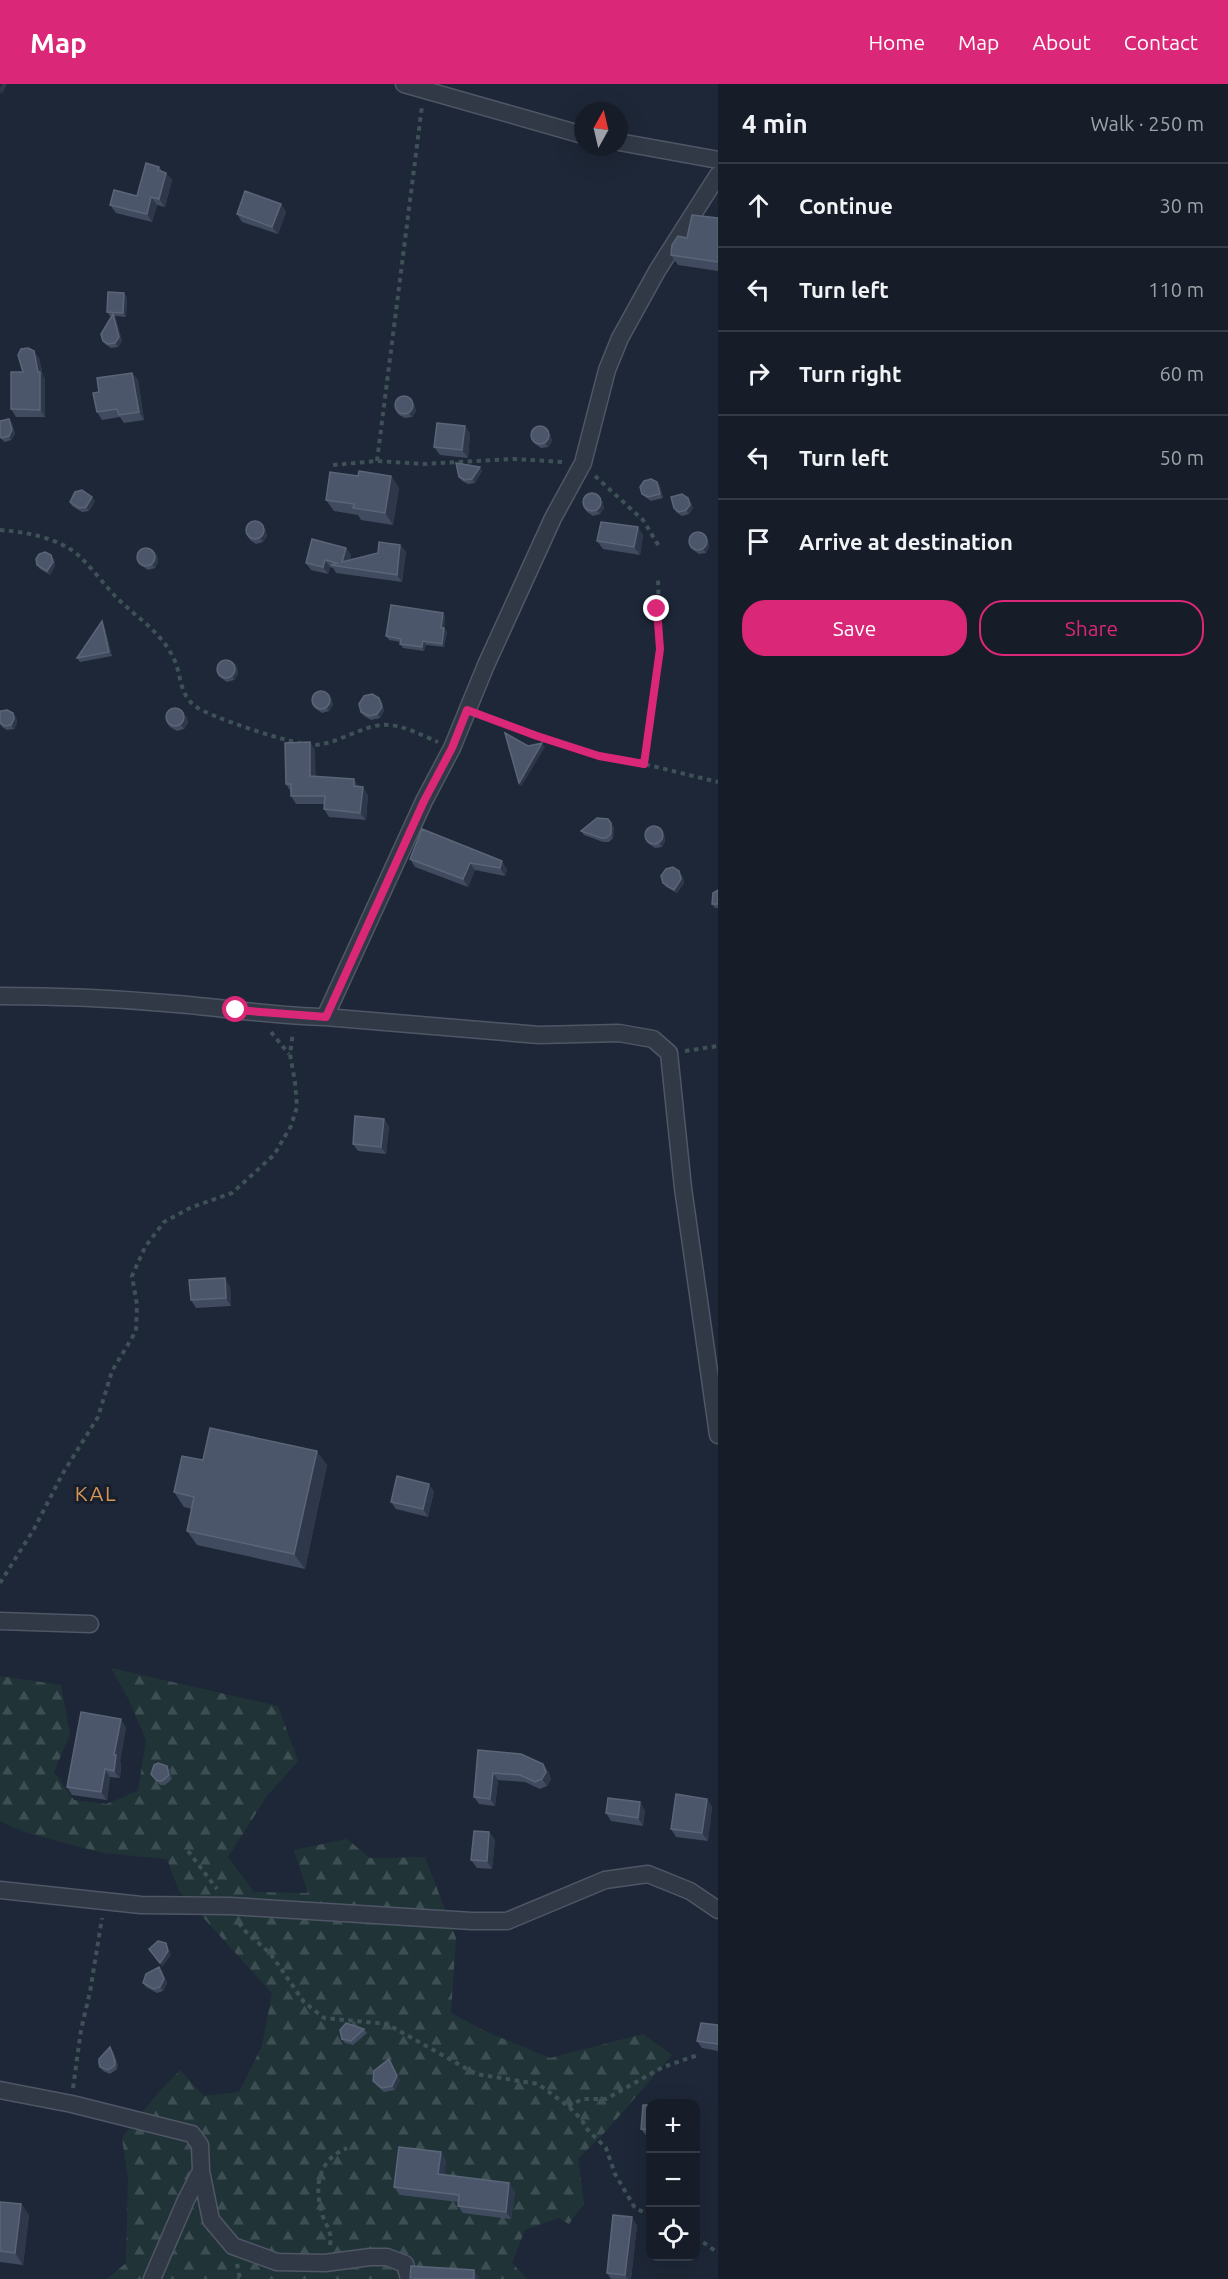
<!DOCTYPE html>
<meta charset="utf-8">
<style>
:root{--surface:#161d29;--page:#1f2631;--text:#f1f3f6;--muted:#9ea2a8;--line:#353b46;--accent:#db2777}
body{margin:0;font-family:Ubuntu,sans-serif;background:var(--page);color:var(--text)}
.controls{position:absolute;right:18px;bottom:18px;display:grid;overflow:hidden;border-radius:12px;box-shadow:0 6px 24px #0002}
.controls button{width:54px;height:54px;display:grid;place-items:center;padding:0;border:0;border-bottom:2px solid var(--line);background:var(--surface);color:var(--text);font:30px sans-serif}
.compass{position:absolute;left:574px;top:18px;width:54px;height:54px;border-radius:50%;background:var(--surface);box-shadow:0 6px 24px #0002;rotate:8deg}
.stop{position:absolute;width:18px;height:18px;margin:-14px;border:4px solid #db2777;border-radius:50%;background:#fff}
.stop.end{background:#db2777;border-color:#fff;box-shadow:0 2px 6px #0008}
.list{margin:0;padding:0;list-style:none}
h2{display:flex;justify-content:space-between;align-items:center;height:78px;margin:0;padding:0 24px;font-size:26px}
h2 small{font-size:20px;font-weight:400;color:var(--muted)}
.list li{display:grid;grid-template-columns:39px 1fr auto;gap:18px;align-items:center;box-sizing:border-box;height:84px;padding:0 24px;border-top:2px solid var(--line)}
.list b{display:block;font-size:22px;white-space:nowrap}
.list em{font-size:20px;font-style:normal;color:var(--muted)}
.actions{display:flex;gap:12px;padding:18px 24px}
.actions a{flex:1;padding:14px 0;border:2px solid var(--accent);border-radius:24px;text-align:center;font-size:21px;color:var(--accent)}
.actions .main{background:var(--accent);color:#fff}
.icon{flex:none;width:33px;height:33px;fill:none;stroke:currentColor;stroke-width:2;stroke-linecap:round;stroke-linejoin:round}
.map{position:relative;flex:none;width:718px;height:2195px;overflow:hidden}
header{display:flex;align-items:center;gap:36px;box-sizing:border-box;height:84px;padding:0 30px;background:var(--accent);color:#fff}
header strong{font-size:28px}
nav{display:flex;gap:33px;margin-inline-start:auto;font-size:21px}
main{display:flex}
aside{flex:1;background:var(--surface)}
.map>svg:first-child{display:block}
.forest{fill:url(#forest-firs)}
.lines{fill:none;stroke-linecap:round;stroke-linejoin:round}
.minor-casing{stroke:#4f5666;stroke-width:19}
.path{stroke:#3d5156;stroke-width:4;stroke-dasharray:4.5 4.5;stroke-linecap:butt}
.minor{stroke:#313947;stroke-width:16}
.wall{fill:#414b5f}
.shaded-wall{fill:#2e384a}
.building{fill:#4c566a;stroke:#5b6578;stroke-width:1.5}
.route{stroke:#db2777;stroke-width:8}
.labels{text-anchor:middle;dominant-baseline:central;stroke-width:6;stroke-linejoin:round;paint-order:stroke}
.quarter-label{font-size:21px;letter-spacing:1.5px;fill:#d99552;stroke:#171e2c}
</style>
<header>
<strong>Map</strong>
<nav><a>Home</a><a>Map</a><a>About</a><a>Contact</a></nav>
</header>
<main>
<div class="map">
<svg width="718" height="2195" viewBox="0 0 718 2195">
<defs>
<pattern id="forest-firs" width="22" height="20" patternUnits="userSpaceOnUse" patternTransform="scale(1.5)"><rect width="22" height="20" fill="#203438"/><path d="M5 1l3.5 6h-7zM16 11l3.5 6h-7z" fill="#3e4f53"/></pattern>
</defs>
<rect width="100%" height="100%" fill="#1e2737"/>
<path class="forest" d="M 111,1584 L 278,1622 L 298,1677 L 267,1712 L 228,1773 L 254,1808 L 308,1809 L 294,1766 L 347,1755 L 370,1774 L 425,1773 L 456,1854 L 451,1929 L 485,1947 L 550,1974 L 643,1950 L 672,1971 L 607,2046 L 578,2075 L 584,2119 L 569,2140 L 558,2134 L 525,2146 L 512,2179 L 527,2195 L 107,2195 L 126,2179 L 128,2094 L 122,2054 L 158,2009 L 180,1986 L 204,2012 L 239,2008 L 262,1962 L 272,1909 L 179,1807 L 167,1775 L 103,1769 L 24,1748 L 0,1737 L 0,1592 L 61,1601 L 70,1650 L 54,1688 L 74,1716 L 106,1720 L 138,1707 L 146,1656 L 129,1616 Z"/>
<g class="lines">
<defs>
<path id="minor" d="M 404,0 L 583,51
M 619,58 L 718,76
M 0,912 C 55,912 110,914 165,919 C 219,923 272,932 325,933 L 539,951 L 619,949 L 653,955 L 669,969 L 683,1104 L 718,1351
M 325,933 L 424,717 L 452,664 L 486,581 L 553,434 L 583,379 L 607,286 L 620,254 L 657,187 L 718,91
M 0,1537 L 90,1540
M 0,1806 L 141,1821 L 230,1822 L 472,1837 L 507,1837 L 605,1796 L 648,1790 L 690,1807 L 718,1826
M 0,2006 L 72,2020 L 192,2050 L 200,2061 L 201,2087 L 211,2136 L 233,2162 L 277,2178 L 325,2179 L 370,2173 L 387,2173 L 405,2180 L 409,2195
M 152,2195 L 186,2116 L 201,2087"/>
</defs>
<use href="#minor" class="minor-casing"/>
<path class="path" d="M 377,377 L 422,22
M 333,381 L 377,377 L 424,380 L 514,375 L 563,378
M 595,392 L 643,436 L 660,464
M 0,446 C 24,448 49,452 70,465 C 85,474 104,501 117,514 C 137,534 160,547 173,573 C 182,590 178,609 195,622 C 209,633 292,660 311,661 C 334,662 359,643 381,641 C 400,639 421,651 438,658
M 482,632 L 537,652 L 599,672 L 644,680 L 718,698
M 644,680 L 660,565 L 658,495
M 271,948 L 289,970
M 685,967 L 718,962
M 0,1499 L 34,1445 L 63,1389 L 98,1333 L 112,1287 L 136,1247 L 137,1221 L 132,1192 L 145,1163 L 164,1138 L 192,1123 L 232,1109 L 274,1071 L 291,1042 L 297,1023 L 295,998 L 290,970 L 293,948
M 188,1767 L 217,1805
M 239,1839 L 244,1846 L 270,1869 L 304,1918 L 324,1934 L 387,1940 L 476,1990 L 538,2000 L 568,2022 L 582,2036 L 586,2044 L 606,2064 L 615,2090 L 635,2124 L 650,2131
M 73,2004 L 81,1946 L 90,1908 L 102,1834
M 568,2022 L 583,2015 L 606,2015 L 663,1983 L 698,1971
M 696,2153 L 718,2169
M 330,2161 C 333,2145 324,2141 321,2126 C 314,2099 320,2075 347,2064
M 237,2180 L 240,2195"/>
<use href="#minor" class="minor"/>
</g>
<path class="wall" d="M 159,83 L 162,87 L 166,89 L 172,96 L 165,123 L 157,121 L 152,138 L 116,129 L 110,121 L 137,112 Z
M 281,120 L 286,128 L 278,150 L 242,138 L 237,130 Z
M 718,134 L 718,187 L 678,181 L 671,171 L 687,154 Z
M 127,213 L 126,233 L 115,232 L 122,257 L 118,263 L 111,264 L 105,260 L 103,257 L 112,232 L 110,232 L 107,228 Z
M 39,274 L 43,292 L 45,295 L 45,333 L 16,333 L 11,325 L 23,288 Z
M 132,289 L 138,296 L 144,336 L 124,339 L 120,333 L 102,336 L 97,328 L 99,308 Z
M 414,320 L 416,327 L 412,333 L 405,334 L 399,331 L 396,327 Z
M 0,337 L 12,339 L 15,350 L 11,356 L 5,358 L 0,354 Z
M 465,342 L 470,350 L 468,374 L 440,371 L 434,363 Z
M 550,350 L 552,357 L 548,363 L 541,364 L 535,360 L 532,356 Z
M 482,387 L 475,399 L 468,400 L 462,397 L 459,393 Z
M 358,392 L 391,392 L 399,404 L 393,441 L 361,436 L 358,431 L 334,427 L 326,416 Z
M 657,398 L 660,402 L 663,414 L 651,417 L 645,413 L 642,410 Z
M 599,413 L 602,417 L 604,424 L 600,430 L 593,432 L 587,428 L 584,424 Z
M 95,417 L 89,427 L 82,428 L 72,422 L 70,418 Z
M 691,418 L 693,424 L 689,430 L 682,432 L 676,428 L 674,424 Z
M 262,441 L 265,445 L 267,452 L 263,458 L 256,460 L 250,456 L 248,452 Z
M 643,451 L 640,471 L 603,465 L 597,457 Z
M 708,456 L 709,462 L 706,469 L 699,470 L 693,466 L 690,463 Z
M 400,461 L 406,468 L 402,498 L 336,489 L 333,484 L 330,483 L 328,490 L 311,486 L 306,479 L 346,464 L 351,471 L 350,476 L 378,469 Z
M 51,471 L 54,475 L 55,482 L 50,491 L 40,485 L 37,481 Z
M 157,471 L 158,478 L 155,484 L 148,486 L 142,482 L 139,478 Z
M 443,529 L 445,533 L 444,544 L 447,548 L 444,563 L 426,561 L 424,567 L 403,564 L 400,560 L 401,558 L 389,556 L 386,552 Z
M 104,541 L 112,572 L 80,578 L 77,574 Z
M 234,579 L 237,583 L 238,590 L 234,596 L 227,598 L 221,594 L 218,591 Z
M 328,610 L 331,614 L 333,621 L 329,627 L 322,629 L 316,625 L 313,621 Z
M 379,614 L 382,618 L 384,627 L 380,634 L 371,636 L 364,632 L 361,628 Z
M 0,628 L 13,629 L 16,633 L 17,639 L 14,645 L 7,646 L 2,643 L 0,640 Z
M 186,632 L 188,639 L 184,645 L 177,647 L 170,643 L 167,639 Z
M 310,658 L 315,666 L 315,692 L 359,703 L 368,711 L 366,736 L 329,733 L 324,725 L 325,720 L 296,720 L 291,712 L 291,708 L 286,700 Z
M 614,743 L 613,754 L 609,758 L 603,758 L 584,751 L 581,747 Z
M 422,745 L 507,785 L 505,792 L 475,786 L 468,803 L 415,783 L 410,775 Z
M 664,750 L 665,757 L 662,763 L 655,764 L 649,760 L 646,757 Z
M 682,791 L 684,799 L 677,809 L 666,803 L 663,799 Z
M 718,806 L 718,824 L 715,824 L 712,820 Z
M 384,1035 L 389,1043 L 386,1070 L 358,1067 L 353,1060 Z
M 230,1202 L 231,1222 L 196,1224 L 191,1216 Z
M 203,1376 L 327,1381 L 305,1485 L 197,1461 L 187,1447 L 192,1425 L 184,1423 L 174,1408 Z
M 434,1407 L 428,1433 L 396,1425 L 391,1418 Z
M 126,1643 L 120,1677 L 121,1679 L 120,1694 L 110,1693 L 107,1716 L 72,1711 L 67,1703 Z
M 478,1666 L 548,1687 L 551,1695 L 547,1702 L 540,1705 L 525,1698 L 498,1696 L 495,1722 L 479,1720 L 474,1713 Z
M 167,1682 L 170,1686 L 172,1695 L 165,1701 L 160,1701 L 151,1690 Z
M 707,1715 L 712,1723 L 708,1757 L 676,1753 L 671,1745 Z
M 645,1726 L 643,1742 L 611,1737 L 606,1729 Z
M 489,1748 L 495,1756 L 492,1785 L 477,1784 L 471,1776 Z
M 162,1887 L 167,1899 L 163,1907 L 157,1909 L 146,1903 L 143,1899 Z
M 718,1941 L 718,1967 L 702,1964 L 697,1957 Z
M 364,1945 L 367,1949 L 353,1961 L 345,1959 L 342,1955 Z
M 113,1967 L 118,1981 L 117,1985 L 110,1990 L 103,1987 L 100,1983 Z
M 389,1975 L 400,1996 L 395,2006 L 384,2008 L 376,2001 L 373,1997 Z
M 651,2021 L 651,2058 L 641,2045 Z
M 446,2076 L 444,2090 L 515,2107 L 511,2135 L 463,2129 L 458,2122 L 458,2118 L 400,2111 L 394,2103 Z
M 0,2118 L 21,2120 L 29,2131 L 23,2181 L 0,2178 Z
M 637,2141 L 631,2195 L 611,2195 L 607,2189 Z"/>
<path class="shaded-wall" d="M 2,0 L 7,0 L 2,10 L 0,8 L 0,4 Z
M 166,89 L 172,96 L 165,123 L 159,115 Z
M 151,113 L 157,121 L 152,138 L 147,130 Z
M 281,120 L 286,128 L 278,150 L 272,143 Z
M 124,209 L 127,213 L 126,233 L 123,229 Z
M 113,230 L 116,234 L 122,257 L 118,263 L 115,259 Z
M 34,267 L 39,274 L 43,292 L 45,295 L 45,333 L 40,326 L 38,288 Z
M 132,289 L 138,296 L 144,336 L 139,328 Z
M 411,316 L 414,320 L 416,327 L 412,333 L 409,329 Z
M 9,335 L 12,339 L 15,350 L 11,356 L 9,352 Z
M 465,342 L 470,350 L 468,374 L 462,366 Z
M 547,346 L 550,350 L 552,357 L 548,363 L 545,359 Z
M 480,383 L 482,387 L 475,399 L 472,395 Z
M 391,392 L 399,404 L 393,441 L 385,429 Z
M 657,398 L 660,402 L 663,414 L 660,410 Z
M 92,413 L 95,417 L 89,427 L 86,423 Z
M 599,413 L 602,417 L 604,424 L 600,430 L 597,426 Z
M 688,414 L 691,418 L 693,424 L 689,430 L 686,426 Z
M 262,441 L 265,445 L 267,452 L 263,458 L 260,454 Z
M 638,443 L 643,451 L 640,471 L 634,463 Z
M 705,452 L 708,456 L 709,462 L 706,469 L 703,465 Z
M 400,461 L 406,468 L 402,498 L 397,491 Z
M 346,464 L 351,471 L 348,484 L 342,478 Z
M 154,467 L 157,471 L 158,478 L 155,484 L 152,480 Z
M 51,471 L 54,475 L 55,482 L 50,491 L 47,487 Z
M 325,476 L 330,483 L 328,490 L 323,483 Z
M 443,529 L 445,533 L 444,544 L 447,548 L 444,563 L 442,560 L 441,544 Z
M 102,537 L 104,541 L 112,572 L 109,568 Z
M 423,557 L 426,561 L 424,567 L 422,563 Z
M 234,579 L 237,583 L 238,590 L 234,596 L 232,592 Z
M 328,610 L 331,614 L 333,621 L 329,627 L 326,623 Z
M 379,614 L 382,618 L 384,627 L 380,634 L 377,630 Z
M 183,628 L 186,632 L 188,639 L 184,645 L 181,641 Z
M 13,629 L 16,633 L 17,639 L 14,645 L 11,641 Z
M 310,658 L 315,666 L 316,699 L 310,692 Z
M 542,659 L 545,663 L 521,703 L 519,699 Z
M 354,695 L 359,703 L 354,702 Z
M 363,703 L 368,711 L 366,736 L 360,729 Z
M 611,739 L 614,743 L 613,754 L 611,750 Z
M 661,746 L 664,750 L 665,757 L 662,763 L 659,759 Z
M 502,777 L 507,785 L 505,792 L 500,784 Z
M 470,779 L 475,786 L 468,803 L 463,795 Z
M 679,787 L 682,791 L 684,799 L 677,809 L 674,806 Z
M 384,1035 L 389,1043 L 386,1070 L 381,1063 Z
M 225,1194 L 230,1202 L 231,1222 L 226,1214 Z
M 317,1367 L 327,1381 L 305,1485 L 294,1470 Z
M 429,1400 L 434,1407 L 428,1433 L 423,1425 Z
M 121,1635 L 126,1643 L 120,1677 L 121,1679 L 120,1694 L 114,1687 L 114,1671 Z
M 543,1680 L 548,1687 L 551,1695 L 547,1702 L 542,1695 Z
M 167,1682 L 170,1686 L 172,1695 L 169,1691 Z
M 105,1685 L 110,1693 L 107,1716 L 101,1708 Z
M 493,1689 L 498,1696 L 495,1722 L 490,1715 Z
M 707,1715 L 712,1723 L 708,1757 L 702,1749 Z
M 640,1718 L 645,1726 L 643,1742 L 638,1734 Z
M 489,1748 L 495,1756 L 492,1785 L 487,1777 Z
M 166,1859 L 168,1863 L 171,1871 L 162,1883 L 160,1879 Z
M 159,1883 L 162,1887 L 167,1899 L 163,1907 L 160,1903 Z
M 110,1963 L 113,1967 L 118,1981 L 117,1985 L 115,1981 Z
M 389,1975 L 400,1996 L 395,2006 L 392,2002 Z
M 441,2068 L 446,2076 L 444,2097 L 438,2090 Z
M 509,2099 L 515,2107 L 511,2135 L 506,2128 Z
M 21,2120 L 29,2131 L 23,2181 L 15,2169 Z
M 632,2133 L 637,2141 L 631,2195 L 628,2195 L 625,2191 Z
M 474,2186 L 480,2195 L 474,2195 Z"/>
<path class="building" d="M 146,79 L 159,83 L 158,86 L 166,89 L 159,115 L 151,113 L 147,130 L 110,121 L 114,106 L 137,112 Z
M 245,107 L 281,120 L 272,143 L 237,130 Z
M 692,131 L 718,134 L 718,178 L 671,171 L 672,161 L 678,152 L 687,154 Z
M 108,208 L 124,209 L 123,229 L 107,228 Z
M 113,230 L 119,253 L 115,259 L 108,260 L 103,257 L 101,250 Z
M 28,264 L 34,267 L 38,288 L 40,288 L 40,326 L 11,325 L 11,288 L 23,288 L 18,271 L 21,265 Z
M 132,289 L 139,328 L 119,331 L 117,325 L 97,328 L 93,309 L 99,308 L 97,294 Z
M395 321a9 9 0 1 1 18 0a9 9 0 1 1-18 0Z
M 9,335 L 12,346 L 9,352 L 2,354 L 0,352 L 0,337 Z
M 437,339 L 465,342 L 462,366 L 434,363 Z
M531 351a9 9 0 1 1 18 0a9 9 0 1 1-18 0Z
M 456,379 L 480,383 L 472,395 L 465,396 L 459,393 Z
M 359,387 L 391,392 L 385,429 L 353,424 L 354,420 L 326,416 L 330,388 L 358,392 Z
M 651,395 L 657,398 L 660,410 L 648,413 L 642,410 L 640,403 L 644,397 Z
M 82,406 L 92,413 L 86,423 L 79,424 L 70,418 L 75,408 Z
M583 418a9 9 0 1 1 18 0a9 9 0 1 1-18 0Z
M 682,410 L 688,414 L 690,421 L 686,426 L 679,428 L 674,424 L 671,413 Z
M246 446a9 9 0 1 1 18 0a9 9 0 1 1-18 0Z
M 601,438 L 638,443 L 634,463 L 597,457 Z
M689 457a9 9 0 1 1 18 0a9 9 0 1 1-18 0Z
M 312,455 L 346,464 L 342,478 L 378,469 L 379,458 L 400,461 L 397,491 L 331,481 L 337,479 L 325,476 L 323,483 L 306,479 Z
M137 473a9 9 0 1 1 18 0a9 9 0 1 1-18 0Z
M 45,468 L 51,471 L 53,478 L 47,487 L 37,481 L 36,475 L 39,470 Z
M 391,521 L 443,529 L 441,544 L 444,544 L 442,560 L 423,557 L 422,563 L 400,560 L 401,555 L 386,552 Z
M 102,537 L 109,568 L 77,574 Z
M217 585a9 9 0 1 1 18 0a9 9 0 1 1-18 0Z
M312 616a9 9 0 1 1 18 0a9 9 0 1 1-18 0Z
M 372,610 L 379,614 L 382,623 L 377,630 L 369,632 L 361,628 L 359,620 L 364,612 Z
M166 633a9 9 0 1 1 18 0a9 9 0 1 1-18 0Z
M 7,626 L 13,629 L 14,635 L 11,641 L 5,642 L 0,639 L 0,628 L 1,627 Z
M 505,649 L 528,662 L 542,659 L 519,699 Z
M 310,658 L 310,692 L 354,695 L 354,702 L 363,703 L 360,729 L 324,725 L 325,712 L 291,712 L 291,700 L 286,700 L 285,659 Z
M 597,734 L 608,735 L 611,739 L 611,750 L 606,754 L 601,754 L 581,747 Z
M645 751a9 9 0 1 1 18 0a9 9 0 1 1-18 0Z
M 422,745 L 502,777 L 500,784 L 470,779 L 463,795 L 410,775 Z
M 673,783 L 679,787 L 681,795 L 674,806 L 663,799 L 661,792 L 666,785 Z
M 718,806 L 718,820 L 712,820 L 713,809 Z
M 355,1032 L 384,1035 L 381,1063 L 353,1060 Z
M 225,1194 L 226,1214 L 191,1216 L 189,1196 Z
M 210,1344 L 317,1367 L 294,1470 L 187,1447 L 194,1413 L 174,1408 L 182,1372 L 203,1376 Z
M 397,1392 L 429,1400 L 423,1425 L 391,1418 Z
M 81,1628 L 121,1635 L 114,1671 L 116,1671 L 114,1687 L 105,1685 L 101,1708 L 67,1703 Z
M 478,1666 L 521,1670 L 543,1680 L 546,1688 L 542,1695 L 535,1698 L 520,1691 L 493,1689 L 490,1715 L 474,1713 Z
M 158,1679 L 167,1682 L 169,1691 L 162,1697 L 157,1697 L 151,1690 L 154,1681 Z
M 676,1710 L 707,1715 L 702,1749 L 671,1745 Z
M 608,1714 L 640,1718 L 638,1734 L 606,1729 Z
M 474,1747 L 489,1748 L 487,1777 L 471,1776 Z
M 158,1857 L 166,1859 L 168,1867 L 160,1879 L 149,1865 Z
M 159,1883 L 164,1895 L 160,1903 L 154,1905 L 143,1899 L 146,1890 Z
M 346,1939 L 364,1945 L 351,1957 L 342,1955 L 340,1946 Z
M 701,1939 L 718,1941 L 718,1960 L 697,1957 Z
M 110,1963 L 115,1977 L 115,1981 L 108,1986 L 100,1983 L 99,1979 L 99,1975 Z
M 389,1975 L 397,1992 L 392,2002 L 382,2004 L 373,1997 L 374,1987 Z
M 652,2018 L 667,2019 L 652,2019 Z
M 643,2021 L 651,2021 L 651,2053 L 647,2052 L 648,2046 L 641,2045 Z
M 399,2063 L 441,2068 L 438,2090 L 509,2099 L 506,2128 L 458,2122 L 459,2111 L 394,2103 Z
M 0,2118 L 21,2120 L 15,2169 L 0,2167 Z
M 613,2131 L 632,2133 L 625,2191 L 607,2189 Z
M 411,2182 L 474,2186 L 474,2195 L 410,2195 Z"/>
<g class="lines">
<path class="route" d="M 236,926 L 326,933 L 424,717 L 452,664 L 467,626 L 537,652 L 599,672 L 644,680 L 660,565 L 657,525"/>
</g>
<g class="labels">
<g class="quarter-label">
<text x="96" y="1409">KAL</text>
</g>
</g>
</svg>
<div class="controls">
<button>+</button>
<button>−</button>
<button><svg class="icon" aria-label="locate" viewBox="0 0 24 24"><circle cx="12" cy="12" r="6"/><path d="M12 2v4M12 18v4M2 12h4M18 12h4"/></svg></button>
</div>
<svg class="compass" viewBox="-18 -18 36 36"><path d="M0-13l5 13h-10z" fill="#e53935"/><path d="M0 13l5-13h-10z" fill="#9ea2a8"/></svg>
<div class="stop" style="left:236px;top:926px"></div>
<div class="stop end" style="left:657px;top:525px"></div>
</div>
<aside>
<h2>4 min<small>Walk · 250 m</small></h2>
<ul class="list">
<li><svg class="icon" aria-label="ahead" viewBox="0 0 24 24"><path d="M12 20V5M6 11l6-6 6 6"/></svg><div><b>Continue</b></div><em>30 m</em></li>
<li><svg class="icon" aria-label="left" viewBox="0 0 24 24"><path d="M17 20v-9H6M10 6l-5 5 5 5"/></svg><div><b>Turn left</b></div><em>110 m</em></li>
<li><svg class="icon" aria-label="right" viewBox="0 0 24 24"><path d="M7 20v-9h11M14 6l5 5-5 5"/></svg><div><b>Turn right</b></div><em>60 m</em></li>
<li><svg class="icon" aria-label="left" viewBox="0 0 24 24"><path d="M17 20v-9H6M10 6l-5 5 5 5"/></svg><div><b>Turn left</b></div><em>50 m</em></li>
<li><svg class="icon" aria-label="arrive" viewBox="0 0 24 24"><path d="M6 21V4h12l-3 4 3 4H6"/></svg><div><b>Arrive at destination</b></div></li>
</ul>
<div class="actions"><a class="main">Save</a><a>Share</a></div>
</aside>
</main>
